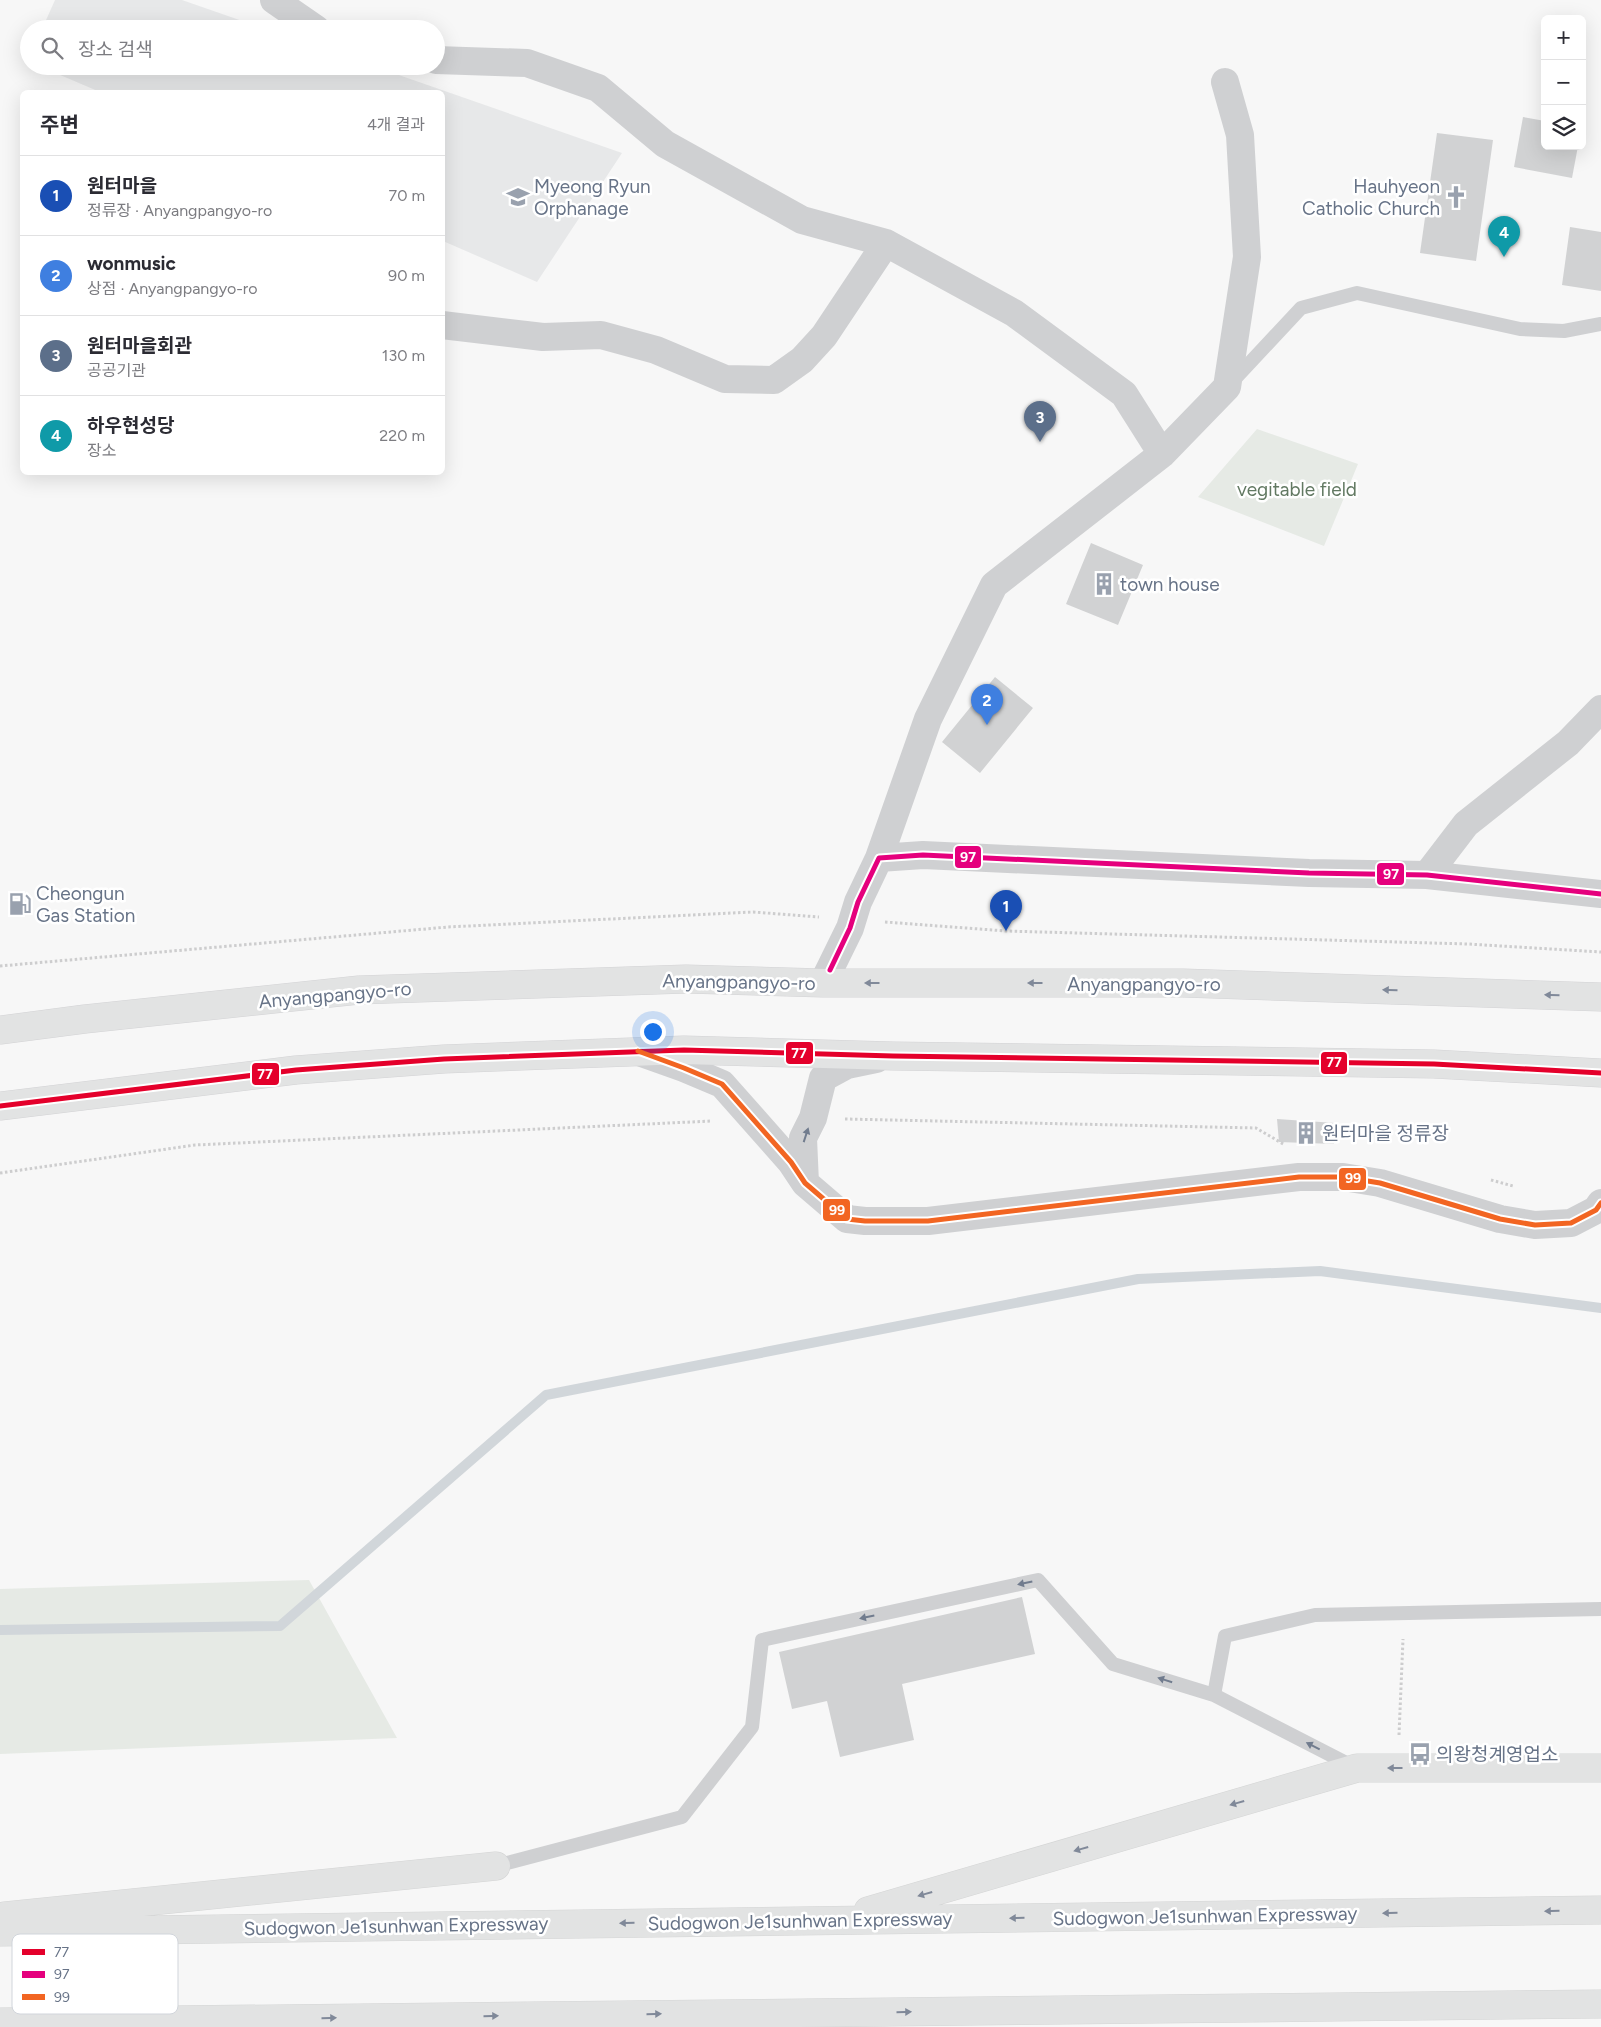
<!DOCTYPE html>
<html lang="ko">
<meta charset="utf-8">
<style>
:root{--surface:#fff;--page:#f7f7f7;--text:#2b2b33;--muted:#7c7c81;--line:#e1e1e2;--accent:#5c606a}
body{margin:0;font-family:Figtree,"Noto Sans KR",sans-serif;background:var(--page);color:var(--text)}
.controls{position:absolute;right:15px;top:15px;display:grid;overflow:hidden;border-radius:8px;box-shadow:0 5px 20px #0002}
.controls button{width:45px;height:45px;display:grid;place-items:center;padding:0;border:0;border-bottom:1px solid var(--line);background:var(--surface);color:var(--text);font:25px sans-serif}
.you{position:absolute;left:652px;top:1031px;width:18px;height:18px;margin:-12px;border:4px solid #fff;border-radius:50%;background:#1a73e8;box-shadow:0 0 0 8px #1a73e833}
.badge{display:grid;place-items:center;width:32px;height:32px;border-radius:50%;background:var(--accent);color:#fff;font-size:16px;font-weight:700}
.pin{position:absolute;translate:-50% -41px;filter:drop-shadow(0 1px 2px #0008)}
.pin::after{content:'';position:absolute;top:26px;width:18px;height:15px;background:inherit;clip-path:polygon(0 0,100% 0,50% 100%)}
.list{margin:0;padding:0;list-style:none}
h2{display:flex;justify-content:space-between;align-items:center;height:65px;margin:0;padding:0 20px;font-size:21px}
h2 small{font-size:16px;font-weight:400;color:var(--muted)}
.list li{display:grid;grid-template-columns:32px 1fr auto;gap:15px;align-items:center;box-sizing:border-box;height:80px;padding:0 20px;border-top:1px solid var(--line)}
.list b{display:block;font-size:19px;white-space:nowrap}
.list p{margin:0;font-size:16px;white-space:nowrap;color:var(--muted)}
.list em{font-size:16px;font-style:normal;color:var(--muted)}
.icon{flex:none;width:28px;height:28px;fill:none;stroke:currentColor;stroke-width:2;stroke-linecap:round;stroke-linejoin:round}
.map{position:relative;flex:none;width:1601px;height:2027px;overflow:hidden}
.search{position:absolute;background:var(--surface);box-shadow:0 5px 20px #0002;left:20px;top:20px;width:425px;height:55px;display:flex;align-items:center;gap:12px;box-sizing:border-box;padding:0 18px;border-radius:28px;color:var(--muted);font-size:19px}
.panel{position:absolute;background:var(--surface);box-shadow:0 5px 20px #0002;left:20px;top:90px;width:425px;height:385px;border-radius:8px}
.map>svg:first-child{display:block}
.built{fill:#e7e8e9}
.green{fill:#e6eae5}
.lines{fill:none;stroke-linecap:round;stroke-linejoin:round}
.stream{stroke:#d1d6da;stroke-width:10}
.building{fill:#d1d2d3}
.primary-casing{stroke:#d3d3d5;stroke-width:29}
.motorway-casing{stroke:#d4d5d5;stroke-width:29}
.path{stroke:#cdcdce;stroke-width:3;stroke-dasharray:2.5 2.5;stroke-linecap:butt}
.service{stroke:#cfd0d2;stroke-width:14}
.minor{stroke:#cfd0d2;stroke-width:28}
.primary{stroke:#e2e3e3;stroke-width:28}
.motorway{stroke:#e2e3e3;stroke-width:28}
.bus-1-casing{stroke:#fff;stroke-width:9}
.bus-2-casing{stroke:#fff;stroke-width:9}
.bus-3-casing{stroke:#fff;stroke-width:9}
.bus-1{stroke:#e4002b;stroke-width:5}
.bus-2{stroke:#e5007d;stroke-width:5}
.bus-3{stroke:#f26522;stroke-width:5}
.oneway{fill:#808999}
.oneway2{fill:#717c8e}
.labels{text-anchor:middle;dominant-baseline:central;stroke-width:5;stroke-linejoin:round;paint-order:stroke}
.poi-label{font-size:19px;fill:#677387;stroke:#fff;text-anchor:start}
.park-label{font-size:19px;fill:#627962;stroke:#fff}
.street-label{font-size:19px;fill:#677387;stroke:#fff}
.key{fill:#fff;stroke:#d1d5db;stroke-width:1}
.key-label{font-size:14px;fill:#677387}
.line-badge{stroke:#fff;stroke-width:2}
.badge-label{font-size:14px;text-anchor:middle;font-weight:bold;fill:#fff}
</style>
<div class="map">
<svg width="1601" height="2027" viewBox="0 0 1601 2027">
<rect width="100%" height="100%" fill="#f7f7f7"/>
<path class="built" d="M 55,0 L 182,0 L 265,29 L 42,29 Z
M 39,66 L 373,66 L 622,153 L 537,282 L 443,241 L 442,92 L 100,92 Z"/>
<path class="green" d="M 1257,429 L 1358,464 L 1324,546 L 1198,497 Z
M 309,1580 L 397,1738 L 0,1754 L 0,1589 Z"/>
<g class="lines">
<path class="stream" d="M 0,1630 L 280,1626 L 546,1395 L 1138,1279 L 1320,1271 L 1601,1308"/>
</g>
<path class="building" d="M 1523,117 L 1545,121 L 1545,146 L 1578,146 L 1572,178 L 1514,167 Z
M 1437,133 L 1493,140 L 1476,261 L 1420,253 Z
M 1570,227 L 1601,232 L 1601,291 L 1562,285 Z
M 1091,543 L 1143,565 L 1118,625 L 1066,604 Z
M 995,677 L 1033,708 L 980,773 L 942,742 Z
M 1277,1119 L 1335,1123 L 1334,1144 L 1279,1142 Z
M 1022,1597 L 1035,1654 L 902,1684 L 914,1740 L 840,1757 L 827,1701 L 792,1709 L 779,1652 Z"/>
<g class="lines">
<defs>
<path id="primary" d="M 0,1030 L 85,1019 L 359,990 L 686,979 L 823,983 L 1183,983 L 1601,997
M 0,1106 L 296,1070 L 444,1059 L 684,1050 L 893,1056 L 1434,1064 L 1601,1073"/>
<path id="motorway" d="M 868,1911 L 1357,1768 L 1601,1768
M 5,1916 L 496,1866
M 0,1932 L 1601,1910
M 0,2022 L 1601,2004"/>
</defs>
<use href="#primary" class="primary-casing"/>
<use href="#motorway" class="motorway-casing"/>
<path class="path" d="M 885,922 L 1006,931 L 1468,944 L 1601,952
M 0,966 L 448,927 L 753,912 L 819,917
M 845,1119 L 1256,1128 L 1285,1145
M 0,1173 L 195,1145 L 712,1121
M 1491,1180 L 1513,1186
M 1399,1735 L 1403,1639"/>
<path class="service" d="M 1231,383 L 1301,308 L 1357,293 L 1520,329 L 1564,331 L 1601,324
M 1214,1695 L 1225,1636 L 1315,1615 L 1601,1609
M 496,1866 L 682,1817 L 752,1727 L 762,1640 L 1038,1580 L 1113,1664 L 1214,1695 L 1354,1767"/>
<path class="minor" d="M 274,0 L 316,29
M 436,60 L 527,63 L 598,88 L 665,144 L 802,220 L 886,243 L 1014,313 L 1124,394 L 1162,454
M 442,325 L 543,337 L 601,335 L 656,350 L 725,379 L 774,380 L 802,360 L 824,336 L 886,243
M 879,858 L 928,719 L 994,585 L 1162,454 L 1227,387 L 1247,257 L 1240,135 L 1225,82
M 1427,875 L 1466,824 L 1568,743 L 1601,709
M 823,983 L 850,928 L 858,902 L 879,858 L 923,855 L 1309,873 L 1427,875 L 1601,894
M 639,1052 L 684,1068 L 722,1084 L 791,1162 L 805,1183 L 847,1219 L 865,1221 L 928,1221 L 1299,1177 L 1343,1177 L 1380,1183 L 1500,1219 L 1535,1225 L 1571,1223 L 1596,1210 L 1601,1203
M 805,1183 L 803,1138 L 813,1118 L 823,1078 L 847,1065 L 876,1059"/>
<use href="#primary" class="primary"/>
<use href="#motorway" class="motorway"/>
<defs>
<path id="bus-1" d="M 0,1106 L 296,1070 L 444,1059 L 684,1050 L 893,1056 L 1434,1064 L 1601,1073"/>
<path id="bus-2" d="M 830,970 L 850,928 L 858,902 L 879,858 L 923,855 L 1309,873 L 1427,875 L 1601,894"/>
<path id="bus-3" d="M 638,1051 L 684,1068 L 722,1084 L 791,1162 L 805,1183 L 847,1219 L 865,1221 L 928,1221 L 1299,1177 L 1343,1177 L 1380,1183 L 1500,1219 L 1535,1225 L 1571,1223 L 1596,1210 L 1601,1203"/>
</defs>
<use href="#bus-1" class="bus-1-casing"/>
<use href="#bus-2" class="bus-2-casing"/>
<use href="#bus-3" class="bus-3-casing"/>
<use href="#bus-1" class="bus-1"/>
<use href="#bus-2" class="bus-2"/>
<use href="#bus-3" class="bus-3"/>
</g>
<defs><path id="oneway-solid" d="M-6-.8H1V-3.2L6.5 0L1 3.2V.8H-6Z" transform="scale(1.25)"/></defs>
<g class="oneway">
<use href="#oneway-solid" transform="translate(872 983) rotate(180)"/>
<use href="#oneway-solid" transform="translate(1035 983) rotate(180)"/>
<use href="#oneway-solid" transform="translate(1390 990) rotate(-178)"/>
<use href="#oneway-solid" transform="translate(1552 995) rotate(-178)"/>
<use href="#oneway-solid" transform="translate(1395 1768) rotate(180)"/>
<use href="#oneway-solid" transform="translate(1237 1803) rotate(164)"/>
<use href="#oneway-solid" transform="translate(1081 1849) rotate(164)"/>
<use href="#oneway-solid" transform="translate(925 1894) rotate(164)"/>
<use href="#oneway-solid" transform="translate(1552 1911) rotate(179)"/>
<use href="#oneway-solid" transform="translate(1390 1913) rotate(179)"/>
<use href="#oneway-solid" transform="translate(1017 1918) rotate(179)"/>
<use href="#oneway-solid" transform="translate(627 1923) rotate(179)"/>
<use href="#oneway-solid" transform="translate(904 2012) rotate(-1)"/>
<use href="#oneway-solid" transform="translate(654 2014) rotate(-1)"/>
<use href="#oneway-solid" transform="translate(491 2016) rotate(-1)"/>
<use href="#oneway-solid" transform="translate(329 2018) rotate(-1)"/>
</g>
<g class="oneway2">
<use href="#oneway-solid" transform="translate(806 1135) rotate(-72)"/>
<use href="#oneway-solid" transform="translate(1025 1583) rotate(168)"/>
<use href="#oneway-solid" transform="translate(867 1617) rotate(168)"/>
<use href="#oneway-solid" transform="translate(1165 1680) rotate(-163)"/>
<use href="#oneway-solid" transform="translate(1313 1746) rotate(-153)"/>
</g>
<defs>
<symbol id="school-bare" viewBox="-9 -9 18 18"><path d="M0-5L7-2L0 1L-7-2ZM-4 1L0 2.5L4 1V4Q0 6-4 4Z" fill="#99a1ae" stroke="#fff" stroke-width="2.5" paint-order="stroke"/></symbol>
<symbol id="church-bare" viewBox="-9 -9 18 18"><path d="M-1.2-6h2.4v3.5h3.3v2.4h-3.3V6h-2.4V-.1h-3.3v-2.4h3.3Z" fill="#99a1ae" stroke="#fff" stroke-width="2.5" paint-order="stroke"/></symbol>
<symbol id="building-bare" viewBox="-9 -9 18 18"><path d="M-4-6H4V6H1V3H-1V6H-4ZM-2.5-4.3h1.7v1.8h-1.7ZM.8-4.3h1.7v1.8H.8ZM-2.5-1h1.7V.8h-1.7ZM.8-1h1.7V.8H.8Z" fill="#99a1ae" stroke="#fff" stroke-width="2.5" paint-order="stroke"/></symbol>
<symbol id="fuel-bare" viewBox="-9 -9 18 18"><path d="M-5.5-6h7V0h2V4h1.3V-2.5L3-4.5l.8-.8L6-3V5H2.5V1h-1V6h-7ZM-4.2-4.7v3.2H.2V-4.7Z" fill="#99a1ae" stroke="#fff" stroke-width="2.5" paint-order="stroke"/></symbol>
<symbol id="bus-bare" viewBox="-9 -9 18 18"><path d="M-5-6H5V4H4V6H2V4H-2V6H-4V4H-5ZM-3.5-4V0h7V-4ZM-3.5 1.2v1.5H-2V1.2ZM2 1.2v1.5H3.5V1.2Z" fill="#99a1ae" stroke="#fff" stroke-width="2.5" paint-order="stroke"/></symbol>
</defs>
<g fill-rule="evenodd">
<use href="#school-bare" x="502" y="181" width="32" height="32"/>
<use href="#church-bare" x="1440" y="181" width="32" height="32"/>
<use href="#building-bare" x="1088" y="568" width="32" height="32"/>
<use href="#fuel-bare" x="4" y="888" width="32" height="32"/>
<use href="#building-bare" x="1290" y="1117" width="32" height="32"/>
<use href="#bus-bare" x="1404" y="1738" width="32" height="32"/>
</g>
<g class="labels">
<g class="poi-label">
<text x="534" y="186">Myeong Ryun<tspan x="534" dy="22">Orphanage</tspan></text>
<text x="1440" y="186" text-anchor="end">Hauhyeon<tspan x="1440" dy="22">Catholic Church</tspan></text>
<text x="1120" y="584">town house</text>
<text x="36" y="893">Cheongun<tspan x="36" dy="22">Gas Station</tspan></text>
<text x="1322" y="1133">원터마을 정류장</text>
<text x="1436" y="1754">의왕청계영업소</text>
</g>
<g class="park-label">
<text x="1297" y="489">vegitable field</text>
</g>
<g class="street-label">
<text transform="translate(739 982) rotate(1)">Anyangpangyo-ro</text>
<text x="1144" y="984">Anyangpangyo-ro</text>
<text transform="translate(335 995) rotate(-5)">Anyangpangyo-ro</text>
<text transform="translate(1205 1916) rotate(-1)">Sudogwon Je1sunhwan Expressway</text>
<text transform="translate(800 1921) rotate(-1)">Sudogwon Je1sunhwan Expressway</text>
<text transform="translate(396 1926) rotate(-1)">Sudogwon Je1sunhwan Expressway</text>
</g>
</g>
<rect x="12" y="1934" width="166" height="80" rx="8" class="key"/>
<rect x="22" y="1949" width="23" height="6" fill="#e4002b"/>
<rect x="22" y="1971" width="23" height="7" fill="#e5007d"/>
<rect x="22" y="1994" width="23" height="6" fill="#f26522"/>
<g class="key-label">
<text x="54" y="1957">77</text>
<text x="54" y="1979">97</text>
<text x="54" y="2002">99</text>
</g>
<g class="line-badge">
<rect x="954" y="845" width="28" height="24" rx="5" fill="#e5007d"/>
<rect x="1376" y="862" width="29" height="24" rx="5" fill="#e5007d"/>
<rect x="785" y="1041" width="29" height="24" rx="5" fill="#e4002b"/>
<rect x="1320" y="1051" width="28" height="24" rx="5" fill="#e4002b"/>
<rect x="251" y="1062" width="29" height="24" rx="5" fill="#e4002b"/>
<rect x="1338" y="1167" width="29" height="24" rx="5" fill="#f26522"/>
<rect x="822" y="1198" width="29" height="24" rx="5" fill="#f26522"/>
</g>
<g class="badge-label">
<text x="968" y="862">97</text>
<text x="1391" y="879">97</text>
<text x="799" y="1058">77</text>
<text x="1334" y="1067">77</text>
<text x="265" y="1079">77</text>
<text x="1353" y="1183">99</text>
<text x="837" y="1215">99</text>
</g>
</svg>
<div class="controls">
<button>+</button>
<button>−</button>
<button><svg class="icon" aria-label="layers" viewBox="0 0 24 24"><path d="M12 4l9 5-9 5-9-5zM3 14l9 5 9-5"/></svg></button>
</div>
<div class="you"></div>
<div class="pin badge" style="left:1006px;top:931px;background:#1a4fb4">1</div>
<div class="pin badge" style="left:987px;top:725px;background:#3f7fe0">2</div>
<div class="pin badge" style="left:1040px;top:442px;background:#5c6f8a">3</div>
<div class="pin badge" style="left:1504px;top:257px;background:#0f9aa8">4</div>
<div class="search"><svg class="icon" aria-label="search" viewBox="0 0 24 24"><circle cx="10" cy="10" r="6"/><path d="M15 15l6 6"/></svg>장소 검색</div>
<section class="panel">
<h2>주변<small>4개 결과</small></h2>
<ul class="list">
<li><span class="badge" style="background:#1a4fb4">1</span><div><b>원터마을</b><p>정류장 · Anyangpangyo-ro</p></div><em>70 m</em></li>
<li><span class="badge" style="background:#3f7fe0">2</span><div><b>wonmusic</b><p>상점 · Anyangpangyo-ro</p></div><em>90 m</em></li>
<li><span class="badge" style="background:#5c6f8a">3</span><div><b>원터마을회관</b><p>공공기관</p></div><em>130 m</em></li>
<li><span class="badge" style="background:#0f9aa8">4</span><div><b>하우현성당</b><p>장소</p></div><em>220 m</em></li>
</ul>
</section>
</div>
